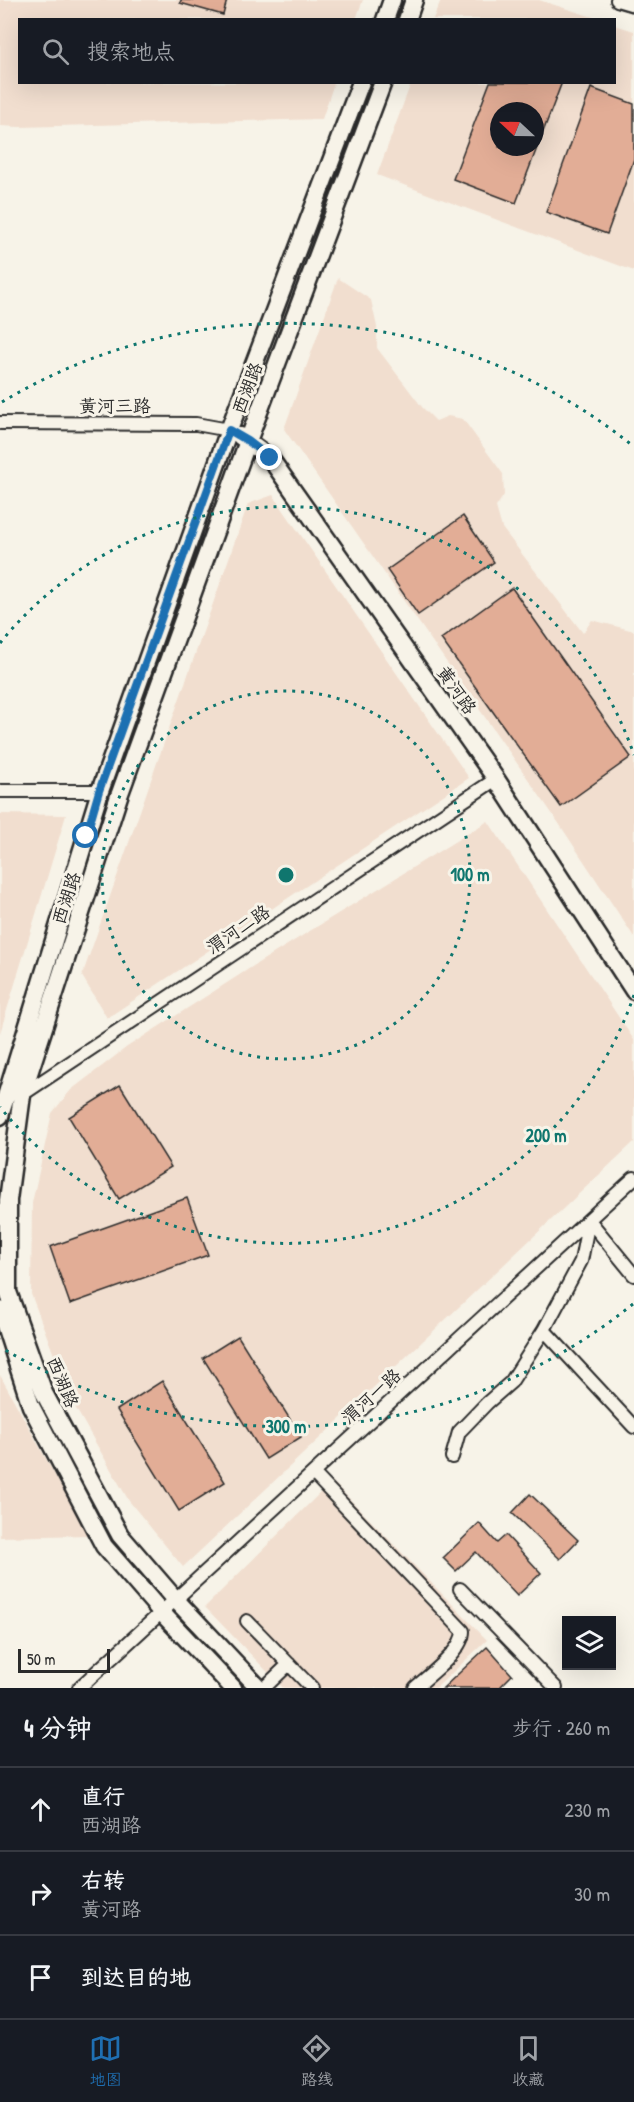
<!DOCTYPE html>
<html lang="zh">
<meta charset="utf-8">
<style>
:root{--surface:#171b24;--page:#242831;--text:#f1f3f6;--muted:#9ea1a6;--line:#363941;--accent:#1f6fb2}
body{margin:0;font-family:"Patrick Hand","LXGW WenKai TC",sans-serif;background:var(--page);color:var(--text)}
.controls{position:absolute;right:18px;bottom:18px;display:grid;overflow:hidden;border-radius:0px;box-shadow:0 6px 24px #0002}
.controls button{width:54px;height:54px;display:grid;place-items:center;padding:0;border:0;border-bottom:2px solid var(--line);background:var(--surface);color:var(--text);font:30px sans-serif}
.compass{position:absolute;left:490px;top:102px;width:54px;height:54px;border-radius:50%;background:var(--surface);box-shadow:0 6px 24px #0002;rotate:292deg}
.scale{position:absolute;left:18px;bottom:15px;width:92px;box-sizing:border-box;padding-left:6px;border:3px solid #2b2b2b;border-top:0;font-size:16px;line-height:21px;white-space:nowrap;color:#2b2b2b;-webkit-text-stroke:4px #f7f3e8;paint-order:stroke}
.stop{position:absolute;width:18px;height:18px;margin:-14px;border:4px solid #1f6fb2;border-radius:50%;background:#fff}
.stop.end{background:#1f6fb2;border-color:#fff;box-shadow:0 2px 6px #0008}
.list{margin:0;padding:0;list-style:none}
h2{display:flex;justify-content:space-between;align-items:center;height:78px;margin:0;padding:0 24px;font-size:26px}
h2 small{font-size:20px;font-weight:400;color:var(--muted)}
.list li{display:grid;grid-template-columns:39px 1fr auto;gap:18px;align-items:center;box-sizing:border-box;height:84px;padding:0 24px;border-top:2px solid var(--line)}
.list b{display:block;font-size:22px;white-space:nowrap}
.list p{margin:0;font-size:20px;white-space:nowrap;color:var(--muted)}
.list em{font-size:20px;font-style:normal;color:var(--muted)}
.icon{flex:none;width:33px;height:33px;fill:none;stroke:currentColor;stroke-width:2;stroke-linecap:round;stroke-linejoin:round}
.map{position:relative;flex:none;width:634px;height:1688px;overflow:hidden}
.search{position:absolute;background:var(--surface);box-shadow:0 6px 24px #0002;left:18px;right:18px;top:18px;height:66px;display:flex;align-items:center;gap:15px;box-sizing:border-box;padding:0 21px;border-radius:0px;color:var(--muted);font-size:22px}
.sheet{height:330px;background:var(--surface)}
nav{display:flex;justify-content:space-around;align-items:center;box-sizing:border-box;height:84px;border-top:2px solid var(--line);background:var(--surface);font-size:16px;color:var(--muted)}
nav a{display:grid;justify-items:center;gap:3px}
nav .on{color:var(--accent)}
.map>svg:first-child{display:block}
.built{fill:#f1decf;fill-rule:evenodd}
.building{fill:#e2ad96;stroke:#2b2b2b;stroke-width:1.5;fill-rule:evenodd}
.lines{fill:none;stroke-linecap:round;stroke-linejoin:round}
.minor-casing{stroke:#2b2b2b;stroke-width:16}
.major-casing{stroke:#2b2b2b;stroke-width:21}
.minor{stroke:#f7f3e8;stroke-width:12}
.major{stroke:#f7f3e8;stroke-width:16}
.route{stroke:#1f6fb2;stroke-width:8}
.ring{fill:none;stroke:#0f766e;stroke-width:3;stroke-dasharray:3 6}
.labels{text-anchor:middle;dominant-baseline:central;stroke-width:6;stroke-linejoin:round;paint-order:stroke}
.street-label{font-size:18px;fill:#2b2b2b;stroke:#f7f3e8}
.centre{fill:#0f766e;stroke:#f7f3e8;stroke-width:3}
.ring-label{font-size:18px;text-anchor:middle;font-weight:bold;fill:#0f766e;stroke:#f7f3e8;stroke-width:6;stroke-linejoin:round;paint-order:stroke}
</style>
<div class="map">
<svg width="634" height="1688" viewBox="0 0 634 1688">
<rect width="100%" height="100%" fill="#f7f3e8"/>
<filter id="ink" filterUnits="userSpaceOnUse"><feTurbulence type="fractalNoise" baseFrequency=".0167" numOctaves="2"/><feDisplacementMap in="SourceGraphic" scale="12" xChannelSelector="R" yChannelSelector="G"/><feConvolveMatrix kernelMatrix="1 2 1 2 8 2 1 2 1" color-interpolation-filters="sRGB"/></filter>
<g filter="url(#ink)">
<path class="built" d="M 0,0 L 363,0 L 356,19 L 20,20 L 20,82 L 334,83 L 322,119 L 19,127 L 0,126 Z
M 441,0 L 539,0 L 599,19 L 433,19 Z
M 615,25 L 634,31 L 634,271 L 377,175 L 411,83 L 614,82 ZM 499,111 L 535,111 L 535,147 L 499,147 Z
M 338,278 L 371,300 L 377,327 L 377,348 L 422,407 L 436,421 L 448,416 L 463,419 L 503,474 L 504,495 L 496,507 L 502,528 L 583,633 L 592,620 L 634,631 L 634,937 L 558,822 L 284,429 Z
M 273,495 L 469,778 L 107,1018 L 82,976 L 248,504 Z
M 0,814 L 66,815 L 0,1033 Z
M 488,821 L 634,1040 L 634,1142 L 183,1567 L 129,1501 L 71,1400 L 31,1294 L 32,1203 L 52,1113 L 71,1090 L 127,1047 L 258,963 Z
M 0,1375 L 1,1377 L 88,1535 L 0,1537 Z
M 332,1481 L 487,1640 L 436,1688 L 283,1688 L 205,1607 Z"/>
<path class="building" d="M 181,0 L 227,0 L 223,15 L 180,3 Z
M 490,82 L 562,82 L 516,203 L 453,179 ZM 499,111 L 535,111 L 535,147 L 499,147 Z
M 591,88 L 634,104 L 634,159 L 607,234 L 546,212 Z
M 463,516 L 494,562 L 418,615 L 387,570 Z
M 512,588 L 631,757 L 561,807 L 441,639 Z
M 120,1085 L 171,1167 L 119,1199 L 69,1117 Z
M 187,1198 L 208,1255 L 70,1304 L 50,1247 Z
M 238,1336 L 301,1437 L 266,1459 L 203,1358 Z
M 162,1381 L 225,1482 L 179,1511 L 117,1410 Z
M 530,1494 L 578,1540 L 560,1559 L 512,1513 Z
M 479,1523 L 497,1543 L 506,1535 L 541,1573 L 517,1596 L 476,1552 L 456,1571 L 443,1558 Z
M 487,1647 L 512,1675 L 499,1688 L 443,1688 Z"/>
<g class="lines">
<defs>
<path id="minor" d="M 617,0 L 634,5
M 0,423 L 196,424 L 229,430
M 0,791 L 100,791
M 20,1096 L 496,779
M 589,1220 L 634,1275
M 544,1330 L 634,1427
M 452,1457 L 459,1432 L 487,1403 L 511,1382 L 544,1330 L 581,1261 L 589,1220
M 313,1473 L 463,1631 C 463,1651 429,1675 415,1688
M 460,1589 L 556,1688
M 247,1621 L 312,1688
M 79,1688 L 634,1178
M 264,1688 L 289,1664"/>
<path id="major" d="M 385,20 L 392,0
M 407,20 L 414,0
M 240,436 L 270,458 L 496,779 L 634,991
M 0,1116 L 100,791 L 229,430 L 361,82
M 0,1310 L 31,1406 L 104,1546 L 162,1613 L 233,1688
M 259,1688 L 176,1600 L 120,1535 L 44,1393 L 8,1292 L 8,1200 L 22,1095 L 119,796 L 248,441 L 383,82"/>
</defs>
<use href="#minor" class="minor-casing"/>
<use href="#major" class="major-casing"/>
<use href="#minor" class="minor"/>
<use href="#major" class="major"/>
</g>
</g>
<g class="lines" filter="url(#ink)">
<path class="route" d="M 86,836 L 99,791 L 229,430 L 248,441 L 270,458"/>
</g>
<g class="ring">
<circle cx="286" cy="875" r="184"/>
<path d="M634 995A368 368 0 0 1 0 1107M0 643A368 368 0 0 1 634 755"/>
<path d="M633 1304A552 552 0 0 1 2 1348M2 402A552 552 0 0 1 633 446"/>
</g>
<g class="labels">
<g class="street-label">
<text transform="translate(247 388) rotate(-69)">西湖路</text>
<text x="115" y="405">黄河三路</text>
<text transform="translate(457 690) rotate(55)">黄河路</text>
<text transform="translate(66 898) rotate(-72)">西湖路</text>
<text transform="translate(238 929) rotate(-34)">渭河二路</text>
<text transform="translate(63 1382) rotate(67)">西湖路</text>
<text transform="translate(371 1396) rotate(-42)">渭河一路</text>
</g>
</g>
<circle cx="286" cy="875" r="9" class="centre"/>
<g class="ring-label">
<text x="470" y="881">100 m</text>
<text x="546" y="1142">200 m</text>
<text x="286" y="1433">300 m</text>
</g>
</svg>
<div class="controls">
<button><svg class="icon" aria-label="layers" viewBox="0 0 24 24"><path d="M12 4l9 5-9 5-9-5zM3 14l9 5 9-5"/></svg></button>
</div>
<svg class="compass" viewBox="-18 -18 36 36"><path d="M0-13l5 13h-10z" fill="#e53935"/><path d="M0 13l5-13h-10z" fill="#9ea1a6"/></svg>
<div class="scale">50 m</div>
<div class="stop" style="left:86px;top:836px"></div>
<div class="stop end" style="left:270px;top:458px"></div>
<div class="search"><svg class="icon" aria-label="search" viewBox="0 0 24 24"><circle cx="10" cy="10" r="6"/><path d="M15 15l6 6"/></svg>搜索地点</div>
</div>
<section class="sheet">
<h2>4 分钟<small>步行 · 260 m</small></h2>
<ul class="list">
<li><svg class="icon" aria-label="ahead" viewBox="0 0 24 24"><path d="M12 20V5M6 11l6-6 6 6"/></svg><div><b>直行</b><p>西湖路</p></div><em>230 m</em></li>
<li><svg class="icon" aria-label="right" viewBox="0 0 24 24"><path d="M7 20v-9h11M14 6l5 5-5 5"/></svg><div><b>右转</b><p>黄河路</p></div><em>30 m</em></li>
<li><svg class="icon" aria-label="arrive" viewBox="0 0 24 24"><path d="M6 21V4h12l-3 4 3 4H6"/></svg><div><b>到达目的地</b></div></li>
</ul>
</section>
<nav>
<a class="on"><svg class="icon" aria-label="map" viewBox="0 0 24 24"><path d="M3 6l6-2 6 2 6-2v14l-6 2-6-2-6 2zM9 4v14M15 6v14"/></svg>地图</a>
<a><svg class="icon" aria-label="directions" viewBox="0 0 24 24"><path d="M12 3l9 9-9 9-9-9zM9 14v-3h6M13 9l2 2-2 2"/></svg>路线</a>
<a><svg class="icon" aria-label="saved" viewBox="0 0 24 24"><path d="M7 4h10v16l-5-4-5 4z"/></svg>收藏</a>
</nav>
